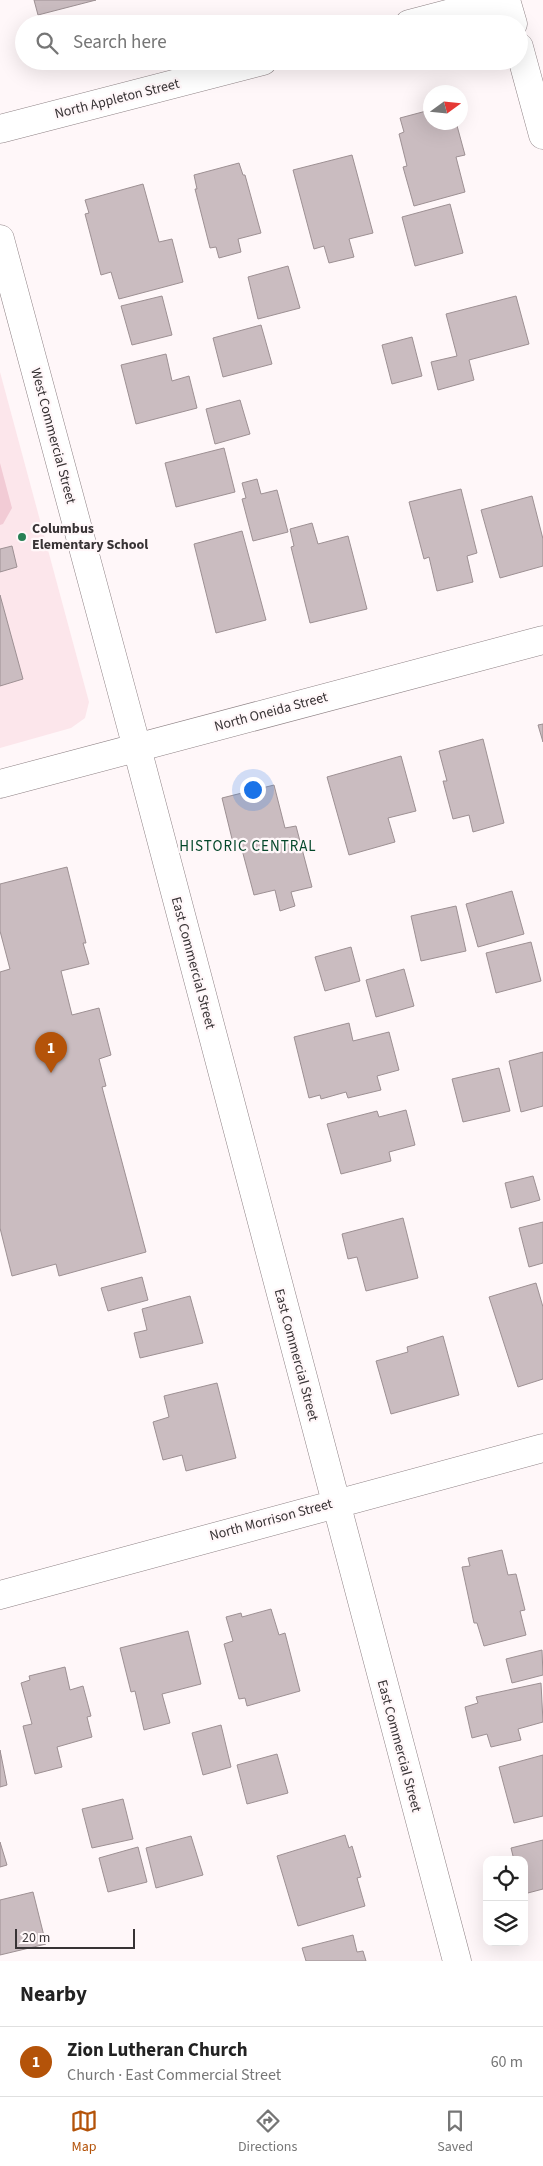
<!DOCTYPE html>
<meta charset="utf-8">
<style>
:root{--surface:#fff;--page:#f6f6f6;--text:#222;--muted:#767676;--line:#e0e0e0;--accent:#b45309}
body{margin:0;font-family:"Source Sans 3",sans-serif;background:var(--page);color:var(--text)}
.controls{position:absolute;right:15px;bottom:15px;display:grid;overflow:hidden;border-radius:10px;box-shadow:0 5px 20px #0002}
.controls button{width:45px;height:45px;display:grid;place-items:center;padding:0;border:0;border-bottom:1px solid var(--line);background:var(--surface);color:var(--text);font:25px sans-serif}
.compass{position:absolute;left:423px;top:85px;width:45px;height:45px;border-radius:50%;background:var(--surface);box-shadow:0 5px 20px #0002;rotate:75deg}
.scale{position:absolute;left:15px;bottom:12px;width:120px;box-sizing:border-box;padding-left:5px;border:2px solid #383335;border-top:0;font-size:14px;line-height:18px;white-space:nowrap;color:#383335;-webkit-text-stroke:4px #fff7f9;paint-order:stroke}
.you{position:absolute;left:252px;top:789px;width:18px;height:18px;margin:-12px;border:4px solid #fff;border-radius:50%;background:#1a73e8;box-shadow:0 0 0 8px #1a73e833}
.badge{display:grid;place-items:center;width:32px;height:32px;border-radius:50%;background:var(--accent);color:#fff;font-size:16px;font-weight:700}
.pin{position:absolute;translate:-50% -41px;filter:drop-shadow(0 1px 2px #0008)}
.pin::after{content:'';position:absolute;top:26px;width:18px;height:15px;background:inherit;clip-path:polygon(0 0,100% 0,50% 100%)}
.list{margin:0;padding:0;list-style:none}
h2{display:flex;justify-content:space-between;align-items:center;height:65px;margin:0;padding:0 20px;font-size:21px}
h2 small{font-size:16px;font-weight:400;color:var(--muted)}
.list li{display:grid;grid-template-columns:32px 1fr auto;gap:15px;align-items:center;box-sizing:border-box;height:70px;padding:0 20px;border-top:1px solid var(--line)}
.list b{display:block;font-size:19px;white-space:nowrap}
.list p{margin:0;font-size:16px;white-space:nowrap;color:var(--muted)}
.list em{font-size:16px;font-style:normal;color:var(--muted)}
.icon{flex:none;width:28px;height:28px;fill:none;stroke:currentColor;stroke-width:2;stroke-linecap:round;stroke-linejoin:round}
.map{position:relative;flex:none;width:543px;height:1961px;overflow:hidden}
.search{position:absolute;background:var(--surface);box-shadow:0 5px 20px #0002;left:15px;right:15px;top:15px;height:55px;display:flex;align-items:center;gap:12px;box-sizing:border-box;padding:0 18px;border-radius:28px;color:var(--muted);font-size:19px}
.sheet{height:135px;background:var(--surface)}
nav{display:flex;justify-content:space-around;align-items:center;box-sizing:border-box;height:70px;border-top:1px solid var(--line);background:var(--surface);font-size:14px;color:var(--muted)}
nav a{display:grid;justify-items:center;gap:2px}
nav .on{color:var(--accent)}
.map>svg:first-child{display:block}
.built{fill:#fce6eb}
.green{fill:#f2cbd5}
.building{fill:#cabcc0;stroke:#9d9093}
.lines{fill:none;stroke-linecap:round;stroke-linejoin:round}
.minor-casing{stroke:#8e8285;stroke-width:29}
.major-casing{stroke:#8e8285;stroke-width:29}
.minor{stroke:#fff;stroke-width:28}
.major{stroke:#fff;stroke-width:28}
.poi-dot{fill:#288055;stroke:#fff7f9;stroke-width:2}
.labels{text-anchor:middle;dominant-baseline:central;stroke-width:4.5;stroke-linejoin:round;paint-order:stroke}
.street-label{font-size:14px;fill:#383335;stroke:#fff7f9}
.poi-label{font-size:14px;font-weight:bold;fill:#383335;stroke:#fff7f9;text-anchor:start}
.neighbourhood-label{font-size:15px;letter-spacing:1px;fill:#04472a;stroke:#fff7f9}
</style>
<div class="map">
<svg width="543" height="1961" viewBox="0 0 543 1961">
<rect width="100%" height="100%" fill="#fff7f9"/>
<path class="built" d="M 0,372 L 89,702 L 85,718 L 71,728 L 0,748 Z"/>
<path class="green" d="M 0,463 L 12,508 L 3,524 L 0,525 Z"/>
<path class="building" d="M 34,0 L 96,0 L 38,15 Z
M 430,110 L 430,122 L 456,122 L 465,155 L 456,157 L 465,192 L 414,206 L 403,167 L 407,166 L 399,134 L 404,132 L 400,118 Z
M 352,155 L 373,233 L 349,239 L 354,257 L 329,263 L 324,246 L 314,249 L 293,170 Z
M 239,163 L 243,175 L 245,175 L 261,233 L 238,239 L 241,252 L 219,258 L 216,247 L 210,248 L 195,189 L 197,189 L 194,175 Z
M 143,184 L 159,242 L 172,239 L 183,282 L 119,299 L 111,272 L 101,275 L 85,214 L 89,213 L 85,200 Z
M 450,204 L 463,253 L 415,266 L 402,217 Z
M 288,266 L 300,308 L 258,319 L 248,277 Z
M 162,296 L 172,335 L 132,345 L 121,306 Z
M 516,296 L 529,344 L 469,360 L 474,380 L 438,390 L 431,362 L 457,356 L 446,314 Z
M 261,325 L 272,364 L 223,377 L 213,338 Z
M 412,337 L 422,376 L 392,384 L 382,345 Z
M 166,354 L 172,381 L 189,376 L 197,408 L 136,424 L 121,365 Z
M 240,400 L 250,434 L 215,444 L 206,409 Z
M 224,448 L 235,492 L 176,507 L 165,463 Z
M 257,479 L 261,494 L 277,490 L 288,532 L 253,541 L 242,499 L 246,498 L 242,483 Z
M 461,489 L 477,553 L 467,556 L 473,582 L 437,591 L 429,557 L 424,559 L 409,502 Z
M 532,496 L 543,539 L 543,566 L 500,578 L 481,510 Z
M 312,523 L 318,544 L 348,536 L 367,609 L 310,623 L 291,547 L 294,546 L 290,529 Z
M 242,531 L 266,620 L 216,633 L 194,544 Z
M 12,546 L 17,567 L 0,572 L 0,549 Z
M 0,595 L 23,679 L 0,686 Z
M 543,724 L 543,742 L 538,725 Z
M 483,739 L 504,823 L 473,832 L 469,815 L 453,819 L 443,781 L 447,781 L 439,751 Z
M 401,756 L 416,811 L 388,818 L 395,842 L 349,855 L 327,777 Z
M 274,785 L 285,828 L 296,826 L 312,887 L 291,892 L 295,906 L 280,911 L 275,890 L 254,895 L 241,846 L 234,847 L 222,798 Z
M 67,867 L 86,943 L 83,943 L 89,964 L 61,971 L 72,1015 L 99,1008 L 111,1055 L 99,1059 L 106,1086 L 102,1087 L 146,1252 L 59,1276 L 56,1264 L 12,1276 L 0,1228 L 0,972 L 10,969 L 0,931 L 0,884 Z
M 512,891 L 524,934 L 478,947 L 466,904 Z
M 456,906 L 466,951 L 421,961 L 411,916 Z
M 531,942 L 541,981 L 496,993 L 486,953 Z
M 351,947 L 360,981 L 325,991 L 315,957 Z
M 404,969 L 414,1006 L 376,1017 L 366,980 Z
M 349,1023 L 353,1041 L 389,1032 L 399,1070 L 377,1076 L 381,1090 L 348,1098 L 346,1092 L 321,1099 L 320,1095 L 309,1098 L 294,1037 Z
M 543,1052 L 543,1106 L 521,1112 L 509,1061 Z
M 499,1068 L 510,1111 L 463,1122 L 452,1079 Z
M 406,1110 L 415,1145 L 389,1152 L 391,1161 L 341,1174 L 327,1124 L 377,1111 L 379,1117 Z
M 533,1176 L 540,1200 L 511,1208 L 505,1183 Z
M 403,1218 L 418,1278 L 366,1291 L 357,1257 L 348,1259 L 342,1234 Z
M 543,1222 L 543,1263 L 529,1267 L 519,1228 Z
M 142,1277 L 148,1300 L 108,1311 L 101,1288 Z
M 536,1283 L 543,1307 L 543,1379 L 518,1387 L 489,1297 Z
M 190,1296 L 203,1343 L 140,1358 L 134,1333 L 147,1330 L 142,1309 Z
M 443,1336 L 459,1395 L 391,1414 L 376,1361 L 408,1352 L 407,1347 Z
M 217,1383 L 236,1458 L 186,1471 L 182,1455 L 163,1460 L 153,1422 L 169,1417 L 164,1396 Z
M 502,1550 L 508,1575 L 516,1574 L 525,1610 L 520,1611 L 526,1635 L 484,1646 L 477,1623 L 474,1623 L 462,1567 L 470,1566 L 468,1558 Z
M 271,1609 L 279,1635 L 285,1633 L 300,1691 L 247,1706 L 245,1698 L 239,1699 L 224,1644 L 233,1641 L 226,1617 L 241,1613 L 242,1617 Z
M 188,1631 L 201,1684 L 162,1694 L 170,1723 L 144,1730 L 135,1691 L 131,1692 L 120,1648 Z
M 542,1650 L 543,1675 L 512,1683 L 506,1659 Z
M 65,1667 L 70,1690 L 83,1686 L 91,1716 L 87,1717 L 92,1737 L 57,1747 L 62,1767 L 35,1774 L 23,1726 L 32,1724 L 21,1683 L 30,1680 L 29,1676 Z
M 541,1683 L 543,1722 L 518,1729 L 521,1740 L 491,1747 L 487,1734 L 472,1738 L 465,1707 L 478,1703 L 476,1697 Z
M 221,1725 L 231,1767 L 203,1775 L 192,1733 Z
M 0,1750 L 7,1785 L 0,1787 Z
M 277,1754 L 288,1793 L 247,1804 L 237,1765 Z
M 543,1755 L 543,1816 L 514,1823 L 499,1767 Z
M 123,1799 L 133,1839 L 92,1848 L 82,1809 Z
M 345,1835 L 349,1848 L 352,1846 L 361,1877 L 357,1878 L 365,1906 L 298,1926 L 277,1856 Z
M 191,1836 L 203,1875 L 156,1888 L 146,1848 Z
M 543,1840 L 543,1889 L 524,1894 L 524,1860 L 514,1860 L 511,1848 Z
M 0,1842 L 7,1865 L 0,1867 Z
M 138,1847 L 147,1882 L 108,1892 L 99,1858 Z
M 33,1892 L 46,1944 L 0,1955 L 0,1900 Z
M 353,1935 L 357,1952 L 363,1951 L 366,1961 L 306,1961 L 302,1948 Z"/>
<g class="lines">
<defs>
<path id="minor" d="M 506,0 L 513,24
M 409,24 L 501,0
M 519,47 L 543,135
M 0,129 L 263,61
M 0,239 L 137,748 L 457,1961
M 0,1595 L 543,1448"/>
<path id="major" d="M 0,784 L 543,640"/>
</defs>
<use href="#minor" class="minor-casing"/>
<use href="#major" class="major-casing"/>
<use href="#minor" class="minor"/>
<use href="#major" class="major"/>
</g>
<circle class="poi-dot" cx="22" cy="537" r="5"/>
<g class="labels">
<g class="street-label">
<text transform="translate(117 99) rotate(-14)">North Appleton Street</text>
<text transform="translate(53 436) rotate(75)">West Commercial Street</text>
<text transform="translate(271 712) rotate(-15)">North Oneida Street</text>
<text transform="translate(193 963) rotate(75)">East Commercial Street</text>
<text transform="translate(296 1355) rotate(75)">East Commercial Street</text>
<text transform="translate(271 1520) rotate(-15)">North Morrison Street</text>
<text transform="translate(399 1746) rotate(75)">East Commercial Street</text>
</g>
<g class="poi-label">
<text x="32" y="529">Columbus<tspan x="32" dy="16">Elementary School</tspan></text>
</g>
<g class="neighbourhood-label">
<text x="248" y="846">HISTORIC CENTRAL</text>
</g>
</g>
</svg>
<div class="controls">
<button><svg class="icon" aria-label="locate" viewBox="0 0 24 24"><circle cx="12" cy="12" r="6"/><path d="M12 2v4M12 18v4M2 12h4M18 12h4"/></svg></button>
<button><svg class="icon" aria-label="layers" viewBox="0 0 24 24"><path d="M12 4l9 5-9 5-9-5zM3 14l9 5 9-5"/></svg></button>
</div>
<svg class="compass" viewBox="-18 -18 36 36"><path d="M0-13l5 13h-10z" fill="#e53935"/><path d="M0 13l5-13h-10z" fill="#767676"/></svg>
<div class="scale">20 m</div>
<div class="you"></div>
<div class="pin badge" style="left:51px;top:1073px">1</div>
<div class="search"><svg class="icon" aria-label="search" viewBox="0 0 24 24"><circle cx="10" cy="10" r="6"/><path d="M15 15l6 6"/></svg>Search here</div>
</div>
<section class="sheet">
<h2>Nearby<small></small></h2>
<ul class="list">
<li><span class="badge">1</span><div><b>Zion Lutheran Church</b><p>Church · East Commercial Street</p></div><em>60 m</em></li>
</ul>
</section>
<nav>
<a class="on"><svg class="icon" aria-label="map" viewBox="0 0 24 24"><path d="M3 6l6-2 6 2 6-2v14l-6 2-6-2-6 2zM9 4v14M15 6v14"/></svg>Map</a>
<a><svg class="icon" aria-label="directions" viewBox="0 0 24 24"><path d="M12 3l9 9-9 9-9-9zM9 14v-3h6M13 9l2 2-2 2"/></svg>Directions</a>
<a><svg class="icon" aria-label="saved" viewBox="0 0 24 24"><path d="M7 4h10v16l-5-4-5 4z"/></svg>Saved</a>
</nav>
